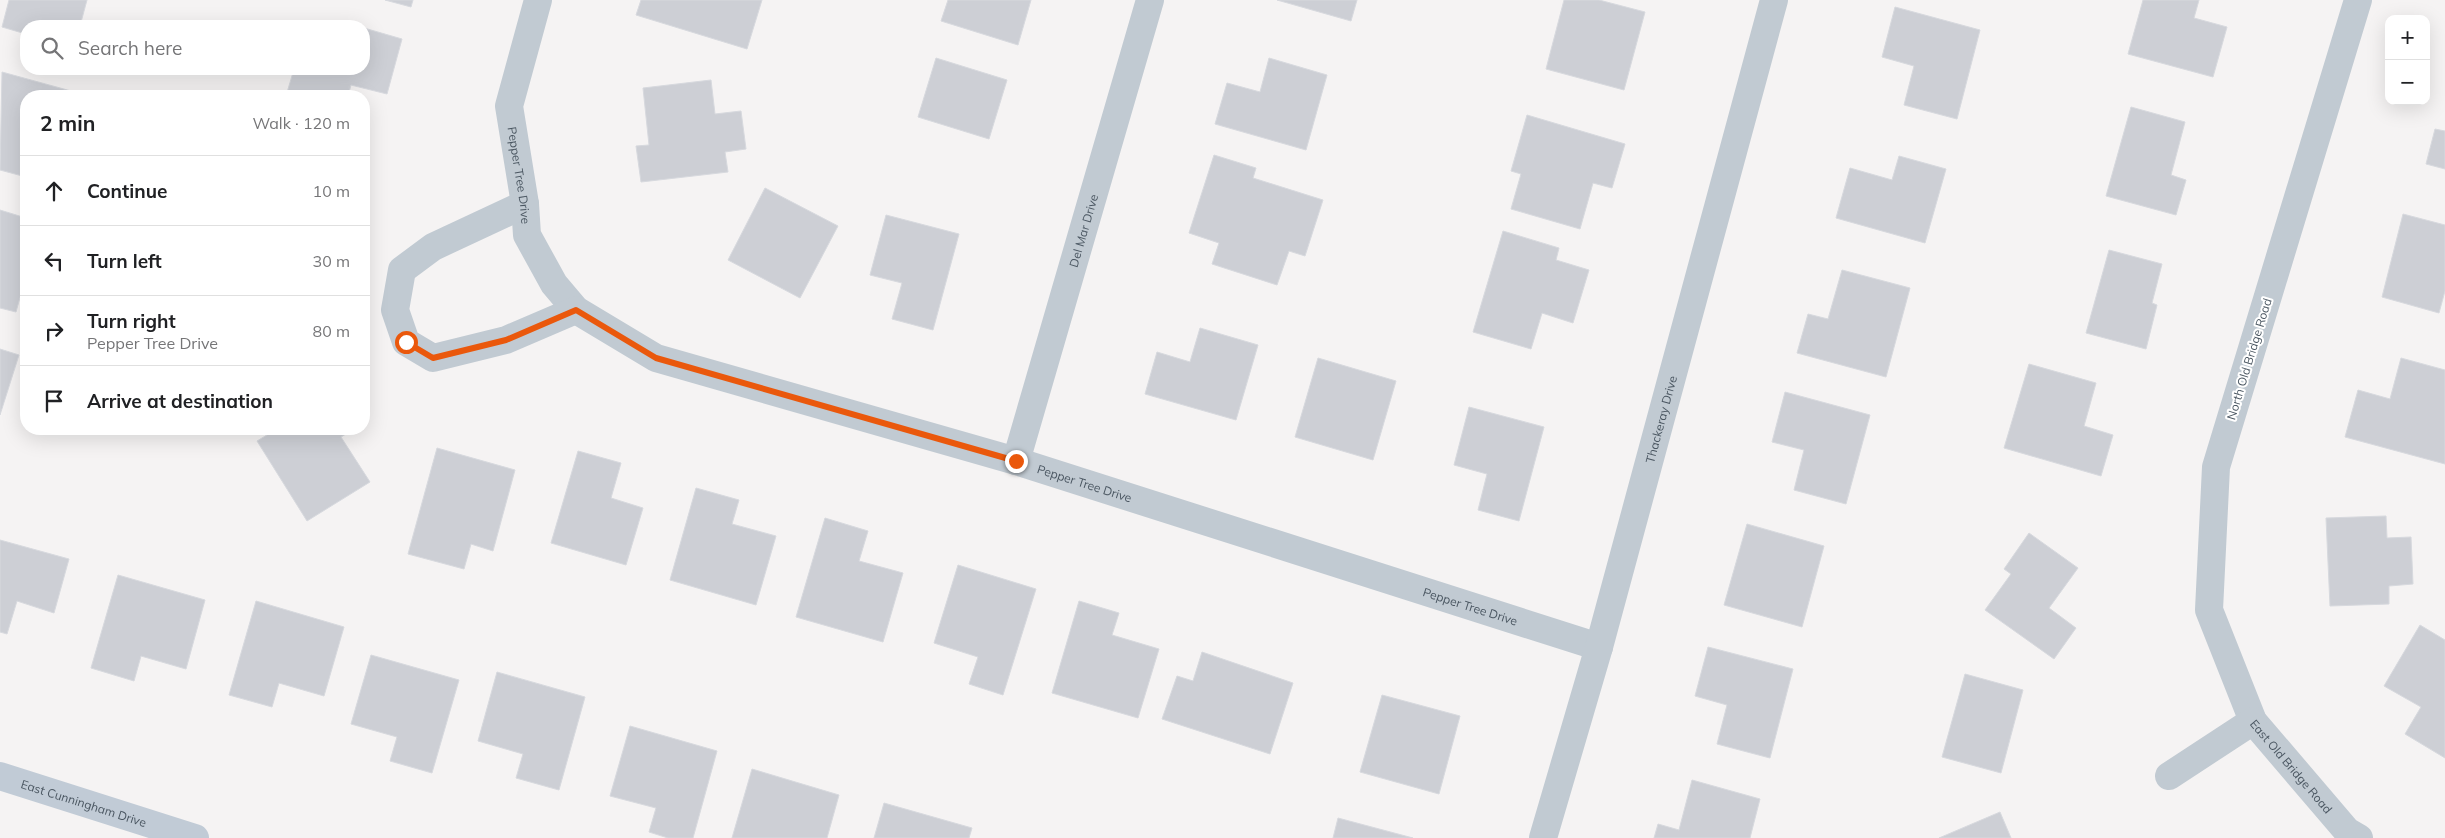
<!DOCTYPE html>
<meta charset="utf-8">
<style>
:root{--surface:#fff;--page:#f6f6f6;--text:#202124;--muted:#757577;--line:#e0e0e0}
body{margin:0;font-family:Mulish,sans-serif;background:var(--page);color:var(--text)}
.controls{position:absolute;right:15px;top:15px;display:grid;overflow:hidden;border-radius:10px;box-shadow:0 5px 20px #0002}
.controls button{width:45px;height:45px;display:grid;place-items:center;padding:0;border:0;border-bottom:1px solid var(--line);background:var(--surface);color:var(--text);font:25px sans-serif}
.stop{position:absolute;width:15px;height:15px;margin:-11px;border:4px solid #ea580c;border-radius:50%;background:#fff}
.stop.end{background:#ea580c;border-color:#fff;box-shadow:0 1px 5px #0008}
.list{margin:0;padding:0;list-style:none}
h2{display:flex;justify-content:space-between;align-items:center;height:65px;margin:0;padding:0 20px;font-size:21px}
h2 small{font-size:16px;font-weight:400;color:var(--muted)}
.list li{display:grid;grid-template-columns:32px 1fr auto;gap:15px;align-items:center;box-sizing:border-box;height:70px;padding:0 20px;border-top:1px solid var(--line)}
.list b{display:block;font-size:19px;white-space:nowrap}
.list p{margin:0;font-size:16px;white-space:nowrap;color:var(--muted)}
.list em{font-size:16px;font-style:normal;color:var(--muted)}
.icon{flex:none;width:28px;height:28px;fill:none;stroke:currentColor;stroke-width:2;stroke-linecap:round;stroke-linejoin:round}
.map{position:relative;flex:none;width:2445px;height:838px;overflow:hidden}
.search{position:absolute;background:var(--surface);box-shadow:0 5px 20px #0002;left:20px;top:20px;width:350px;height:55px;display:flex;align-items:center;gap:12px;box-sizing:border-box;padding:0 18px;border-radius:20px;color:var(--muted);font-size:19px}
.panel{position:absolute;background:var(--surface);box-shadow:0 5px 20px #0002;left:20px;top:90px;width:350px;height:345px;border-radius:20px}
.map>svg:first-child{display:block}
.building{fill:#cdcfd5;stroke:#d7d9de}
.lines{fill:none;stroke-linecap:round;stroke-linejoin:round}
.street{stroke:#c1cad2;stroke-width:28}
.secondary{stroke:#c1cbd6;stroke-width:28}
.route{stroke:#ea580c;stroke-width:6}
.labels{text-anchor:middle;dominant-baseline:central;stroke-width:4;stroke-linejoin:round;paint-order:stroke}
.street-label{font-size:12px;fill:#4a5661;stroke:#fff}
</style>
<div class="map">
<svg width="2445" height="838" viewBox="0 0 2445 838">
<rect width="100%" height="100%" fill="#f5f3f3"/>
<path class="building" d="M 9,0 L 87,0 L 80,26 L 26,26 L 26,34 L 2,27 Z
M 385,0 L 413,0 L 411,7 Z
M 641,0 L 762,0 L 747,49 L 636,15 Z
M 948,0 L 1031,0 L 1018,45 L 941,21 Z
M 1277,0 L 1357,0 L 1351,21 Z
M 1564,0 L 1599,0 L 1645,12 L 1624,90 L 1546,69 Z
M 2143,0 L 2199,0 L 2194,18 L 2227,27 L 2213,77 L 2128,54 Z
M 1895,7 L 1980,30 L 1957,119 L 1904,105 L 1914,66 L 1882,57 Z
M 364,28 L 402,39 L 387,94 L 351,85 L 348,96 L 286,96 L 294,69 L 364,69 Z
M 936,58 L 1007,80 L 989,139 L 918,117 Z
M 1269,58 L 1327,75 L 1306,150 L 1215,124 L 1227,83 L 1260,92 Z
M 2,72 L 71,91 L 70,96 L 26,96 L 26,177 L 0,170 Z
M 711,80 L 715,114 L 741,111 L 746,149 L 725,152 L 728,172 L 641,182 L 636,146 L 649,145 L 643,88 Z
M 2131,107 L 2185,122 L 2171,175 L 2186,180 L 2176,215 L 2106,196 Z
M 1527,115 L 1625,144 L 1612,188 L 1593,183 L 1580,229 L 1511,209 L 1521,174 L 1511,171 Z
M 2435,129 L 2445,131 L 2445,169 L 2426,164 Z
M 1214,155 L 1256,168 L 1253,178 L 1323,200 L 1305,256 L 1289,251 L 1277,285 L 1212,264 L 1219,243 L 1189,233 Z
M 1899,156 L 1946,169 L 1925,243 L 1836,218 L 1850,168 L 1892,180 Z
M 765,188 L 838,226 L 800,298 L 728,260 Z
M 0,210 L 26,218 L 26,239 L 24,248 L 26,249 L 26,296 L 21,294 L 16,312 L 0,308 Z
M 2403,214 L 2445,225 L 2445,291 L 2439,313 L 2382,297 Z
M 886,215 L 959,234 L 933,330 L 892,319 L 902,283 L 870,275 Z
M 1503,231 L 1559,248 L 1556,260 L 1589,270 L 1573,323 L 1542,313 L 1531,349 L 1473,332 Z
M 2109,250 L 2162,264 L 2152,303 L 2157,305 L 2146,349 L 2086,333 Z
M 1842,270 L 1910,288 L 1886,377 L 1797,353 L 1808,314 L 1828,319 Z
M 1200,328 L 1258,345 L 1236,420 L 1145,394 L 1157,352 L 1190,362 Z
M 0,349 L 19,355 L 0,415 Z
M 1318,358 L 1396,381 L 1373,460 L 1295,437 Z
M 2401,358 L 2445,370 L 2445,464 L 2345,437 L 2358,390 L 2390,399 Z
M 2029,364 L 2096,383 L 2084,426 L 2113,435 L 2101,476 L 2004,448 Z
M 1785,392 L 1870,415 L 1846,504 L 1794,490 L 1804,450 L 1772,442 Z
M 1469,407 L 1544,427 L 1519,521 L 1478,510 L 1487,474 L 1454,465 Z
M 277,429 L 354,429 L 341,437 L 370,482 L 307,521 L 257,441 Z
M 437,448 L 515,470 L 493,551 L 471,544 L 464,569 L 408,554 Z
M 578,451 L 621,463 L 611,498 L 643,508 L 626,565 L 551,543 Z
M 696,488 L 739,500 L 732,524 L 776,536 L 756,605 L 670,580 Z
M 2386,516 L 2387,538 L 2411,537 L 2413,584 L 2389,586 L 2389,604 L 2330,606 L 2326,518 Z
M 825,518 L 868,531 L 859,561 L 903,573 L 883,642 L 796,617 Z
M 1747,524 L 1824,546 L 1802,627 L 1724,605 Z
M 2029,533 L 2078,568 L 2049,608 L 2076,628 L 2054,659 L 1985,610 L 2011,574 L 2004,569 Z
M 0,540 L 69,559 L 54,613 L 17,601 L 7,634 L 0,632 Z
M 958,565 L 1036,589 L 1003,695 L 969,684 L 978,657 L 934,643 Z
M 118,575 L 205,600 L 186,669 L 141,656 L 134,681 L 91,668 Z
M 256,601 L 344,627 L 324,696 L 279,683 L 272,707 L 229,695 Z
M 1079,601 L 1119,613 L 1112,635 L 1159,649 L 1138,718 L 1052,693 Z
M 2420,625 L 2445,640 L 2445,758 L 2405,734 L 2421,707 L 2384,686 Z
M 1708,647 L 1793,669 L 1770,758 L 1717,744 L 1727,705 L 1695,696 Z
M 1202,652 L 1293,683 L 1270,754 L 1162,719 L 1177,676 L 1193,681 Z
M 371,655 L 459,680 L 432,773 L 390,761 L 397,737 L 351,724 Z
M 497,672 L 585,697 L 559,790 L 516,778 L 523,754 L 478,741 Z
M 1965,674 L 2023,690 L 2001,773 L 1942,757 Z
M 1382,695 L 1460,716 L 1439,794 L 1360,772 Z
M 630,726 L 717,751 L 693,838 L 668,838 L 649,832 L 656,808 L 610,796 Z
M 752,769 L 839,795 L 827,838 L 732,838 Z
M 1692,780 L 1760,799 L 1750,838 L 1654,838 L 1658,824 L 1679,830 Z
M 884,803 L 972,828 L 969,838 L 874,838 Z
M 2000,812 L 2011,838 L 1939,838 Z
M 1338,818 L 1413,838 L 1333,838 Z"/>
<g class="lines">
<g class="street">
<path id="s1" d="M 538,0 L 509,106 L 525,204 L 527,235 L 554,284 L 576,310 L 656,358 L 1016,461 L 1599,647"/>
<path id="s2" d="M 2358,0 L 2216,467 L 2209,610 L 2253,721 L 2347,831 L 2359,838"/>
<path d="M 525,204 L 433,247 L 402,270 L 395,310 L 406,342 L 433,358 L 506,340 L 576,310"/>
<path id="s3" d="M 1016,461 L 1150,0"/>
<path d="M 2169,776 L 2253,721"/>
<path id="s4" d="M 1543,838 L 1599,647 L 1774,0"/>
</g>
<path class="secondary" id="s5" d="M 0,776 L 195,838"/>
</g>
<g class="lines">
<path class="route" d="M 406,342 L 433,358 L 506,340 L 576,310 L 656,358 L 1016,461"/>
</g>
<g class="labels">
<g class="street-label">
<text stroke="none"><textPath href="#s1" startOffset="180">Pepper Tree Drive</textPath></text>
<text stroke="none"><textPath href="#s3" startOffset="240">Del Mar Drive</textPath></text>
<text transform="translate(2249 359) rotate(-73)">North Old Bridge Road</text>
<text stroke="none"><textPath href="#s4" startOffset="435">Thackeray Drive</textPath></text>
<text stroke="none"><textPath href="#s1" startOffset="870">Pepper Tree Drive</textPath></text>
<text stroke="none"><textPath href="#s1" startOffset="1275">Pepper Tree Drive</textPath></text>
<text stroke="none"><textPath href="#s2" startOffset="810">East Old Bridge Road</textPath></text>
<text stroke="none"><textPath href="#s5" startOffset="88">East Cunningham Drive</textPath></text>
</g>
</g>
</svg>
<div class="controls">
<button>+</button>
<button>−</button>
</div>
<div class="stop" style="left:406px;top:342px"></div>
<div class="stop end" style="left:1016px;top:461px"></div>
<div class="search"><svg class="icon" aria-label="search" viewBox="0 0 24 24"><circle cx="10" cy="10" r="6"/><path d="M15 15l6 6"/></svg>Search here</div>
<section class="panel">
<h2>2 min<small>Walk · 120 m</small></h2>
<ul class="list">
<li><svg class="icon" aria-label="ahead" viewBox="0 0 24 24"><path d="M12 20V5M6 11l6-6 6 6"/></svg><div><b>Continue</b></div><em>10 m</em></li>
<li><svg class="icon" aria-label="left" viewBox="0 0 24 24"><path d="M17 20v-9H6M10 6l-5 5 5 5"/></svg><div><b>Turn left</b></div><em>30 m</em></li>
<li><svg class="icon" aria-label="right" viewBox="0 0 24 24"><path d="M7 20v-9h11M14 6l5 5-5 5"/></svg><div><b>Turn right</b><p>Pepper Tree Drive</p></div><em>80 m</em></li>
<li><svg class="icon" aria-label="arrive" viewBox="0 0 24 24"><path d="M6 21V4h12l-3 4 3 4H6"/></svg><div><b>Arrive at destination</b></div></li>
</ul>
</section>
</div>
